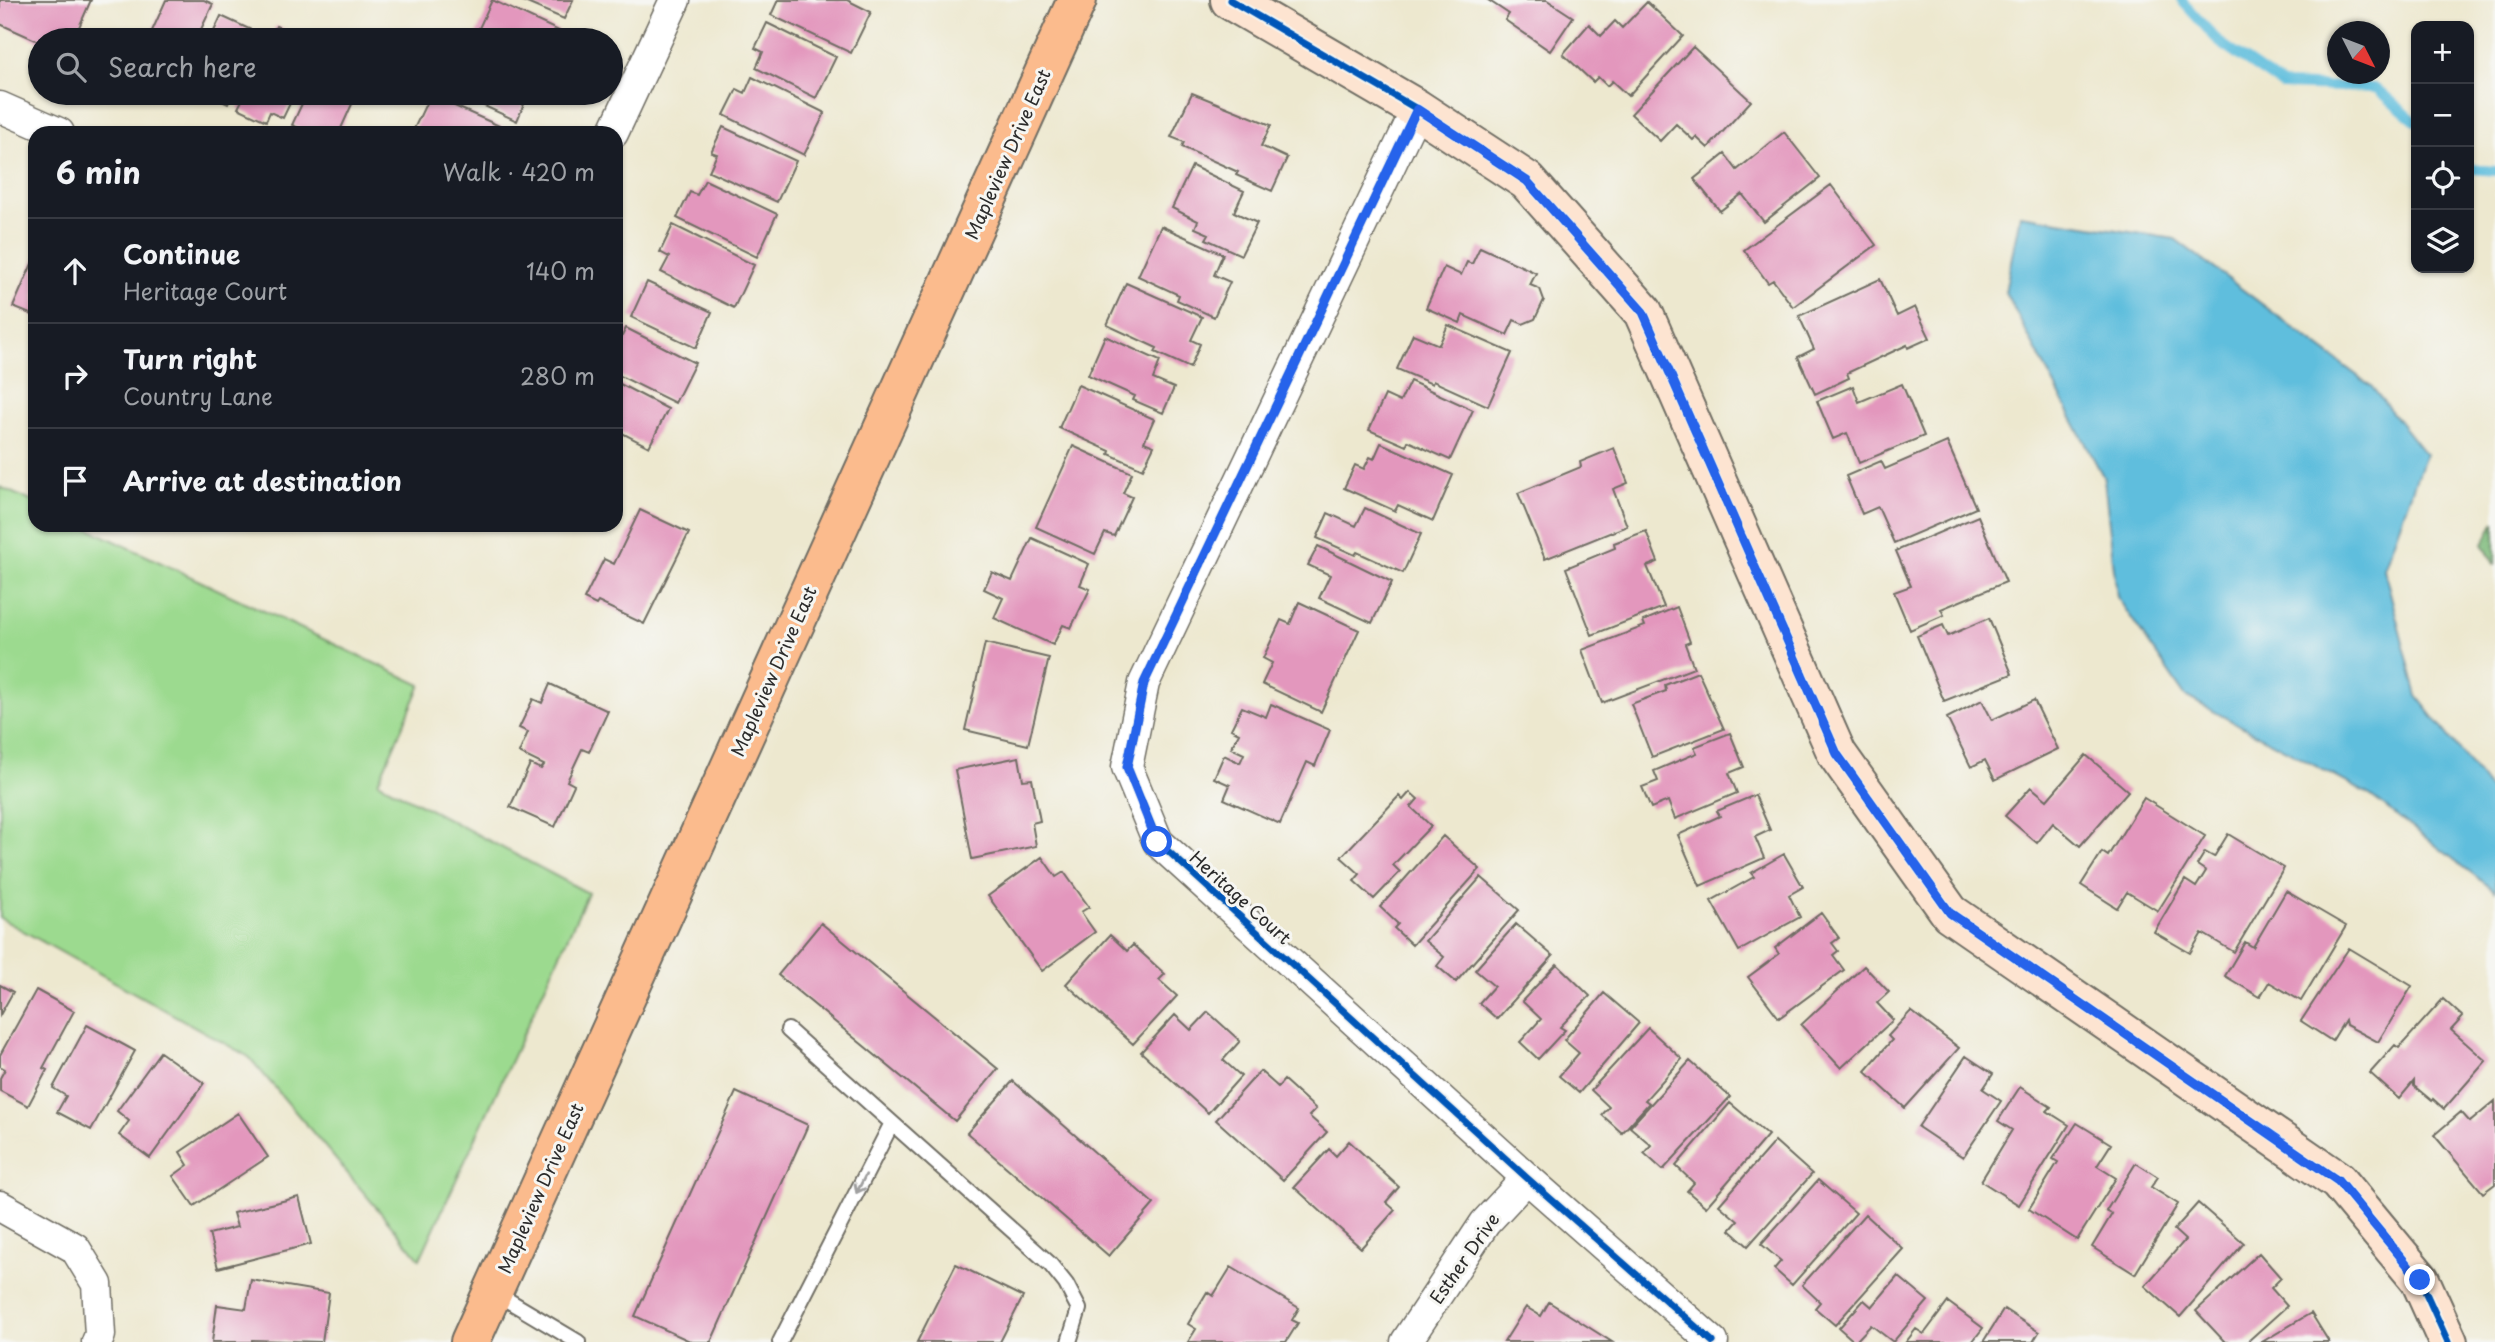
<!DOCTYPE html>
<meta charset="utf-8">
<style>
:root{--surface:#171b24;--page:#242831;--text:#f1f3f6;--muted:#9ea1a6;--line:#363941}
body{margin:0;font-family:"Playpen Sans",sans-serif;background:var(--page);color:var(--text)}
.controls{position:absolute;right:21px;top:21px;display:grid;overflow:hidden;border-radius:14px;box-shadow:0 2px 5px #0004}
.controls button{width:63px;height:63px;display:grid;place-items:center;padding:0;border:0;border-bottom:2px solid var(--line);background:var(--surface);color:var(--text);font:35px sans-serif}
.compass{position:absolute;left:2327px;top:21px;width:63px;height:63px;border-radius:50%;background:var(--surface);box-shadow:0 2px 5px #0004;rotate:132deg}
.stop{position:absolute;width:21px;height:21px;margin:-16px;border:5px solid #2563eb;border-radius:50%;background:#fff}
.stop.end{background:#2563eb;border-color:#fff;box-shadow:0 2px 7px #0008}
.list{margin:0;padding:0;list-style:none}
h2{display:flex;justify-content:space-between;align-items:center;height:91px;margin:0;padding:0 28px;font-size:30px}
h2 small{font-size:23px;font-weight:400;color:var(--muted)}
.list li{display:grid;grid-template-columns:46px 1fr auto;gap:21px;align-items:center;box-sizing:border-box;height:105px;padding:0 28px;border-top:2px solid var(--line)}
.list b{display:block;font-size:26px;white-space:nowrap}
.list p{margin:0;font-size:23px;white-space:nowrap;color:var(--muted)}
.list em{font-size:23px;font-style:normal;color:var(--muted)}
.icon{flex:none;width:38px;height:38px;fill:none;stroke:currentColor;stroke-width:2;stroke-linecap:round;stroke-linejoin:round}
.map{position:relative;flex:none;width:2495px;height:1342px;overflow:hidden}
.search{position:absolute;background:var(--surface);box-shadow:0 2px 5px #0004;left:28px;top:28px;width:595px;height:77px;display:flex;align-items:center;gap:18px;box-sizing:border-box;padding:0 24px;border-radius:38px;color:var(--muted);font-size:26px}
.panel{position:absolute;background:var(--surface);box-shadow:0 2px 5px #0004;left:28px;top:126px;width:595px;height:406px;border-radius:21px}
.map>svg:first-child{display:block}
.green{fill:#9cda8f;stroke:#64825d;stroke-width:2}
.forest{fill:#7dba7a;stroke:#547252;stroke-width:2}
.water{fill:#5fbedd;stroke:#457484;stroke-width:2}
.lines{fill:none;stroke-linecap:round;stroke-linejoin:round}
.stream{stroke:#5fbedd;stroke-width:10}
.building{fill:#e397bd}
.lane-casing{stroke:#6f6d64;stroke-width:18}
.street-casing{stroke:#6f6d64;stroke-width:33}
.secondary-casing{stroke:#6f6d64;stroke-width:42}
.primary-casing{stroke:#6f6d64;stroke-width:42}
.lane{stroke:#fff;stroke-width:14}
.street{stroke:#fff;stroke-width:30}
.secondary{stroke:#fde4d1;stroke-width:38}
.primary{stroke:#fbbb8d;stroke-width:38}
.cycleway-casing{stroke:#f6f6f2;stroke-width:11}
.cycleway{stroke:#0057b8;stroke-width:7}
.oneway{stroke:#a0a0a0}
.route{stroke:#2563eb;stroke-width:9}
.labels{text-anchor:middle;dominant-baseline:central;stroke-width:6;stroke-linejoin:round;paint-order:stroke}
.street-label{font-size:18px;fill:#2b2b2b;stroke:#f6f6f2}
</style>
<div class="map">
<svg width="2495" height="1342" viewBox="0 0 2495 1342">
<rect width="100%" height="100%" fill="#f6f6f2"/>
<filter id="ink" filterUnits="userSpaceOnUse"><feTurbulence type="fractalNoise" baseFrequency=".0143" numOctaves="2"/><feDisplacementMap in="SourceGraphic" scale="14" xChannelSelector="R" yChannelSelector="G"/><feConvolveMatrix kernelMatrix="1 2 1 2 8 2 1 2 1" color-interpolation-filters="sRGB"/></filter>
<filter id="wash" filterUnits="userSpaceOnUse"><feTurbulence type="fractalNoise" baseFrequency=".00686" numOctaves="4" result="noise"/><feDisplacementMap in="SourceGraphic" scale="28" xChannelSelector="R" yChannelSelector="G"/><feGaussianBlur stdDeviation="1.57" result="paint"/><feColorMatrix in="noise" values="0 0 0 0 0 0 0 0 0 0 0 0 0 0 0 0 0 1.4 0 .05"/><feComposite in="paint" operator="in"/></filter>
<g filter="url(#wash)">
<rect width="100%" height="100%" fill="#ede8cf"/>
<path class="green" d="M 0,487 L 35,503 L 35,525 L 81,525 L 421,685 L 378,782 L 588,893 L 420,1259 L 249,1057 L 0,918 Z"/>
<path class="forest" d="M 2495,522 L 2495,566 L 2483,544 Z"/>
<path class="water" d="M 2020,215 L 2175,239 L 2371,386 L 2425,454 L 2384,569 L 2417,696 L 2495,796 L 2495,891 L 2370,795 L 2185,696 L 2117,597 L 2104,478 L 2005,292 Z"/>
<g class="lines">
<path class="stream" d="M 2181,0 L 2219,42 L 2282,85 L 2376,88 L 2416,122
M 2469,166 L 2472,169 L 2495,171"/>
</g>
<g id="blocks">
<path class="building" d="M 0,0 L 91,0 L 76,34 L 69,31 L 65,40 L 40,40 L 40,42 L 0,24 Z
M 166,0 L 204,0 L 213,4 L 196,40 L 148,40 Z
M 492,0 L 559,31 L 555,40 L 474,39 Z
M 520,0 L 573,0 L 564,19 Z
M 778,0 L 847,0 L 871,12 L 851,53 L 771,15 Z
M 1488,0 L 1547,0 L 1573,17 L 1550,51 L 1505,20 L 1509,14 Z
M 1647,2 L 1683,36 L 1628,96 L 1612,81 L 1607,86 L 1598,77 L 1593,82 L 1563,54 L 1589,24 L 1601,36 L 1615,21 L 1622,28 Z
M 221,16 L 260,34 L 257,40 L 210,40 Z
M 767,23 L 836,57 L 816,98 L 756,68 L 763,52 L 755,48 Z
M 276,26 L 307,40 L 270,40 Z
M 1693,47 L 1751,101 L 1708,148 L 1696,137 L 1693,140 L 1676,124 L 1660,141 L 1631,114 Z
M 752,77 L 825,113 L 804,155 L 724,115 L 737,89 L 745,93 Z
M 204,93 L 233,93 L 228,104 Z
M 246,93 L 295,93 L 283,118 L 270,112 L 266,121 L 238,108 Z
M 307,93 L 357,93 L 339,133 L 305,133 L 306,131 L 292,125 Z
M 456,93 L 518,93 L 527,97 L 517,121 Z
M 1192,93 L 1271,125 L 1261,146 L 1287,158 L 1272,191 L 1236,175 L 1238,172 L 1182,147 L 1184,142 L 1171,137 Z
M 430,95 L 515,133 L 412,133 Z
M 723,127 L 796,161 L 777,202 L 709,171 L 717,154 L 711,152 Z
M 1784,132 L 1820,178 L 1764,222 L 1742,194 L 1720,211 L 1694,179 L 1725,154 L 1737,170 Z
M 1192,166 L 1244,191 L 1234,212 L 1257,223 L 1241,255 L 1206,239 L 1209,234 L 1195,228 L 1198,221 L 1172,208 Z
M 705,180 L 777,214 L 757,257 L 677,218 L 690,192 L 697,195 Z
M 1831,185 L 1876,245 L 1793,307 L 1773,280 L 1768,283 L 1744,250 Z
M 673,225 L 754,265 L 734,308 L 661,272 L 669,257 L 660,252 Z
M 1161,226 L 1223,254 L 1214,275 L 1230,282 L 1214,317 L 1177,300 L 1179,295 L 1138,276 Z
M 1480,247 L 1536,273 L 1530,285 L 1540,289 L 1544,300 L 1535,319 L 1523,324 L 1514,320 L 1507,335 L 1463,315 L 1460,323 L 1426,308 L 1444,267 L 1461,275 L 1467,262 L 1472,264 Z
M 35,257 L 35,316 L 13,307 Z
M 1880,279 L 1897,316 L 1915,307 L 1930,338 L 1908,348 L 1907,345 L 1847,373 L 1849,378 L 1815,394 L 1798,357 L 1814,349 L 1799,316 Z
M 647,282 L 712,312 L 696,348 L 631,317 Z
M 1126,283 L 1202,317 L 1191,340 L 1200,344 L 1190,368 L 1155,352 L 1157,348 L 1107,325 Z
M 1448,325 L 1512,353 L 1488,406 L 1433,381 L 1432,384 L 1397,369 L 1413,334 L 1439,345 Z
M 626,328 L 695,363 L 675,403 L 616,374 L 616,348 Z
M 1105,336 L 1160,361 L 1153,379 L 1174,388 L 1163,413 L 1133,400 L 1135,396 L 1088,375 Z
M 1410,381 L 1473,410 L 1450,460 L 1408,441 L 1406,446 L 1369,430 L 1385,395 L 1400,402 Z
M 616,382 L 668,409 L 649,447 L 616,430 Z
M 1902,384 L 1924,436 L 1859,463 L 1847,433 L 1833,439 L 1817,401 L 1853,386 L 1859,402 Z
M 1078,385 L 1154,419 L 1144,442 L 1154,446 L 1143,469 L 1109,454 L 1110,451 L 1059,428 Z
M 1947,442 L 1976,508 L 1894,543 L 1878,507 L 1862,514 L 1846,476 L 1881,461 L 1885,469 Z
M 1381,443 L 1453,475 L 1433,521 L 1398,505 L 1395,511 L 1344,488 L 1355,465 L 1364,469 L 1370,457 L 1374,459 Z
M 1073,446 L 1132,473 L 1123,493 L 1132,497 L 1114,536 L 1105,533 L 1095,554 L 1036,527 Z
M 1614,448 L 1628,483 L 1613,489 L 1627,526 L 1545,559 L 1518,493 L 1581,467 L 1580,462 Z
M 1365,508 L 1421,534 L 1403,573 L 1357,552 L 1355,555 L 1317,538 L 1328,513 L 1356,526 Z
M 640,510 L 689,533 L 644,624 L 598,602 L 596,605 L 584,599 L 604,559 L 614,564 Z
M 1978,516 L 2006,582 L 1941,609 L 1944,615 L 1910,630 L 1894,592 L 1911,586 L 1896,551 Z
M 1646,531 L 1658,562 L 1647,566 L 1664,607 L 1592,635 L 1566,568 L 1615,548 L 1614,543 Z
M 1032,538 L 1089,564 L 1080,585 L 1090,589 L 1071,628 L 1063,625 L 1053,645 L 994,618 L 1003,598 L 984,589 L 992,572 L 1012,581 Z
M 1318,546 L 1392,582 L 1372,623 L 1319,598 L 1330,575 L 1308,565 Z
M 1299,602 L 1359,630 L 1321,712 L 1262,684 L 1272,663 L 1263,658 L 1281,620 L 1290,624 Z
M 1677,607 L 1690,642 L 1685,644 L 1694,668 L 1602,703 L 1582,650 L 1645,626 L 1643,621 Z
M 1989,618 L 2012,674 L 1944,701 L 1917,636 L 1943,625 L 1948,636 Z
M 985,643 L 1049,658 L 1028,745 L 965,730 Z
M 1698,672 L 1724,729 L 1652,757 L 1631,704 L 1666,691 L 1665,685 Z
M 550,684 L 608,711 L 589,752 L 582,749 L 567,781 L 574,785 L 555,827 L 510,807 L 530,764 L 541,769 L 544,765 L 519,753 L 528,732 L 519,728 L 533,699 L 542,703 Z
M 1982,700 L 1992,720 L 2034,700 L 2058,749 L 1995,780 L 1985,760 L 1971,767 L 1947,718 Z
M 1271,704 L 1330,730 L 1315,766 L 1307,762 L 1280,824 L 1224,799 L 1230,785 L 1214,778 L 1224,755 L 1240,763 L 1244,754 L 1231,748 L 1239,733 L 1231,729 L 1242,707 L 1266,717 Z
M 1730,733 L 1744,767 L 1729,773 L 1737,793 L 1675,819 L 1668,801 L 1651,808 L 1642,787 L 1658,781 L 1654,771 L 1697,753 L 1694,747 Z
M 2086,755 L 2128,791 L 2080,846 L 2053,823 L 2037,843 L 2005,816 L 2031,787 L 2047,800 Z
M 1019,757 L 1023,780 L 1032,779 L 1040,821 L 1032,823 L 1036,846 L 972,859 L 955,770 Z
M 1410,792 L 1418,799 L 1411,807 L 1431,826 L 1393,865 L 1400,872 L 1374,899 L 1354,881 L 1360,874 L 1341,857 L 1399,796 L 1403,800 Z
M 1755,795 L 1770,830 L 1755,837 L 1764,858 L 1700,886 L 1678,835 L 1720,816 L 1717,811 Z
M 2144,798 L 2205,836 L 2158,911 L 2127,892 L 2117,908 L 2081,885 L 2102,852 L 2108,856 Z
M 2228,834 L 2284,868 L 2234,952 L 2202,933 L 2190,953 L 2154,932 L 2185,880 L 2196,887 L 2206,871 L 2197,865 L 2205,852 L 2214,857 Z
M 1443,836 L 1480,869 L 1412,945 L 1394,928 L 1398,924 L 1380,907 Z
M 1784,854 L 1803,887 L 1789,895 L 1800,917 L 1739,951 L 1711,901 L 1754,877 L 1751,873 Z
M 1042,857 L 1056,877 L 1064,872 L 1089,907 L 1081,912 L 1095,932 L 1042,971 L 988,896 Z
M 1481,877 L 1519,910 L 1456,982 L 1437,966 L 1444,957 L 1425,941 Z
M 2286,891 L 2346,926 L 2301,1001 L 2269,982 L 2260,997 L 2225,976 L 2245,942 L 2253,947 Z
M 1821,913 L 1839,938 L 1832,943 L 1838,951 L 1833,955 L 1844,970 L 1779,1018 L 1748,977 L 1779,954 L 1775,948 Z
M 821,923 L 998,1069 L 955,1121 L 778,975 Z
M 1516,924 L 1553,956 L 1497,1019 L 1479,1003 L 1494,986 L 1475,970 Z
M 1110,935 L 1127,951 L 1133,945 L 1165,974 L 1159,980 L 1177,996 L 1133,1044 L 1066,984 Z
M 2349,948 L 2412,986 L 2378,1042 L 2346,1025 L 2345,1020 L 2332,1041 L 2301,1021 Z
M 1557,964 L 1590,996 L 1560,1027 L 1565,1030 L 1538,1059 L 1520,1042 L 1541,1019 L 1522,1001 Z
M 1864,966 L 1889,992 L 1877,1003 L 1893,1020 L 1841,1068 L 1801,1025 Z
M 0,985 L 13,992 L 0,1015 Z
M 36,990 L 74,1011 L 43,1068 L 47,1070 L 28,1106 L 0,1091 L 0,1078 L 5,1069 L 0,1066 L 0,1055 Z
M 1604,993 L 1639,1023 L 1579,1093 L 1559,1076 L 1579,1053 L 1564,1040 Z
M 2443,999 L 2463,1017 L 2451,1030 L 2486,1061 L 2444,1109 L 2433,1099 L 2432,1101 L 2414,1086 L 2414,1081 L 2399,1099 L 2370,1073 L 2395,1045 L 2399,1048 Z
M 1911,1011 L 1959,1048 L 1905,1108 L 1865,1071 L 1892,1040 L 1888,1036 Z
M 1208,1012 L 1240,1041 L 1223,1060 L 1241,1076 L 1208,1113 L 1141,1052 L 1175,1015 L 1191,1030 Z
M 87,1025 L 135,1051 L 91,1130 L 57,1112 L 66,1096 L 53,1088 Z
M 1648,1028 L 1682,1059 L 1645,1100 L 1649,1103 L 1622,1133 L 1602,1115 L 1609,1107 L 1591,1090 Z
M 160,1052 L 204,1083 L 150,1158 L 119,1135 L 129,1121 L 117,1111 Z
M 1966,1056 L 1993,1074 L 1983,1089 L 2001,1101 L 1963,1157 L 1918,1127 Z
M 1690,1061 L 1730,1097 L 1663,1170 L 1644,1153 L 1651,1145 L 1630,1127 Z
M 1260,1071 L 1278,1087 L 1284,1080 L 1316,1109 L 1309,1116 L 1327,1132 L 1283,1180 L 1216,1120 Z
M 1013,1081 L 1154,1204 L 1109,1256 L 967,1133 Z
M 2020,1087 L 2051,1107 L 2047,1111 L 2069,1125 L 2019,1205 L 1981,1181 L 2012,1130 L 1998,1121 Z
M 736,1092 L 808,1125 L 711,1342 L 692,1342 L 635,1316 Z
M 2495,1101 L 2495,1184 L 2483,1193 L 2434,1135 L 2461,1112 L 2470,1122 Z
M 1730,1103 L 1768,1135 L 1706,1207 L 1687,1191 L 1694,1183 L 1676,1166 Z
M 238,1113 L 268,1157 L 194,1206 L 173,1176 L 188,1165 L 180,1152 Z
M 2077,1123 L 2111,1144 L 2097,1166 L 2116,1178 L 2077,1240 L 2029,1209 L 2058,1162 L 2053,1159 Z
M 1349,1141 L 1399,1187 L 1386,1202 L 1395,1210 L 1361,1248 L 1294,1187 L 1329,1149 L 1336,1156 Z
M 1775,1141 L 1812,1174 L 1748,1246 L 1730,1230 L 1738,1221 L 1719,1205 Z
M 2136,1163 L 2158,1177 L 2151,1187 L 2178,1204 L 2135,1274 L 2092,1247 L 2112,1214 L 2106,1211 Z
M 1818,1180 L 1856,1213 L 1792,1285 L 1774,1269 L 1781,1261 L 1761,1244 Z
M 299,1197 L 311,1244 L 218,1268 L 209,1234 L 237,1227 L 233,1213 Z
M 2198,1203 L 2244,1243 L 2180,1317 L 2145,1286 L 2185,1240 L 2174,1230 Z
M 1865,1214 L 1903,1249 L 1835,1325 L 1815,1308 L 1820,1302 L 1802,1285 Z
M 2259,1253 L 2281,1278 L 2271,1288 L 2287,1306 L 2247,1342 L 2225,1342 L 2196,1311 Z
M 956,1264 L 1023,1297 L 1000,1342 L 917,1342 Z
M 1231,1267 L 1299,1308 L 1292,1320 L 1298,1323 L 1286,1342 L 1188,1342 L 1196,1329 L 1188,1324 L 1207,1292 L 1213,1296 Z
M 1898,1276 L 1928,1301 L 1893,1342 L 1871,1325 L 1855,1342 L 1839,1328 L 1864,1300 L 1872,1307 Z
M 251,1280 L 329,1293 L 322,1342 L 252,1340 L 252,1342 L 212,1342 L 217,1305 L 246,1309 Z
M 1549,1302 L 1612,1342 L 1504,1342 L 1526,1307 L 1541,1316 Z
M 1948,1302 L 1983,1328 L 1972,1342 L 1906,1342 L 1916,1329 L 1924,1334 Z
M 2004,1309 L 2039,1332 L 2033,1342 L 1983,1342 Z
M 2311,1313 L 2329,1342 L 2262,1342 Z"/>
</g>
</g>
<g filter="url(#ink)">
<use href="#blocks" fill-opacity="0" stroke="#6f6d64" stroke-width="2"/>
<g class="lines">
<defs>
<path id="lane" d="M 788,1030 L 1050,1264 L 1066,1284 L 1079,1309 L 1069,1342
M 494,1292 L 578,1342
M 780,1342 L 892,1123"/>
<path id="street" d="M 0,107 L 59,133
M 1417,109 L 1144,683 L 1127,767 L 1158,842 L 1527,1178 L 1713,1342
M 613,133 L 675,0
M 0,1206 L 75,1248 L 97,1284 L 100,1335 L 97,1342
M 1406,1342 L 1485,1223 L 1527,1178"/>
<path id="secondary" d="M 1230,0 L 1417,109 L 1527,181 L 1643,312 L 1837,754 L 1950,913 L 2338,1181 L 2420,1280 L 2448,1342"/>
<path id="primary" d="M 470,1342 L 1077,0"/>
</defs>
<use href="#lane" class="lane-casing"/>
<use href="#street" class="street-casing"/>
<use href="#secondary" class="secondary-casing"/>
<use href="#primary" class="primary-casing"/>
<use href="#lane" class="lane"/>
<use href="#street" class="street"/>
<use href="#secondary" class="secondary"/>
<use href="#primary" class="primary"/>
<defs>
<path id="cycleway" d="M 1230,0 L 1417,109 L 1527,181 L 1643,312 L 1837,754 L 1950,913 L 2338,1181 L 2420,1280 L 2448,1342
M 1417,109 L 1144,683 L 1127,767 L 1158,842 L 1527,1178 L 1713,1342"/>
</defs>
<use href="#cycleway" class="cycleway-casing"/>
<use href="#cycleway" class="cycleway"/>
</g>
<defs><path id="oneway-shaft" d="M-6 0H5M1.5-3L5.5 0L1.5 3" fill="none" stroke-width="1.6" stroke-linecap="round" stroke-linejoin="round" transform="scale(1.75)"/></defs>
<use class="oneway" href="#oneway-shaft" transform="translate(861 1184) rotate(117)"/>
</g>
<g class="lines" filter="url(#ink)">
<path class="route" d="M 1157,842 L 1127,767 L 1144,683 L 1417,109 L 1527,181 L 1643,312 L 1837,754 L 1950,913 L 2338,1181 L 2420,1280"/>
</g>
<g class="labels">
<g class="street-label">
<text transform="translate(1007 154) rotate(-66)">Mapleview Drive East</text>
<text transform="translate(773 671) rotate(-66)">Mapleview Drive East</text>
<text transform="translate(1241 897) rotate(42)">Heritage Court</text>
<text transform="translate(540 1188) rotate(-66)">Mapleview Drive East</text>
<text transform="translate(1464 1258) rotate(-55)">Esther Drive</text>
</g>
</g>
</svg>
<div class="controls">
<button>+</button>
<button>−</button>
<button><svg class="icon" aria-label="locate" viewBox="0 0 24 24"><circle cx="12" cy="12" r="6"/><path d="M12 2v4M12 18v4M2 12h4M18 12h4"/></svg></button>
<button><svg class="icon" aria-label="layers" viewBox="0 0 24 24"><path d="M12 4l9 5-9 5-9-5zM3 14l9 5 9-5"/></svg></button>
</div>
<svg class="compass" viewBox="-18 -18 36 36"><path d="M0-13l5 13h-10z" fill="#e53935"/><path d="M0 13l5-13h-10z" fill="#9ea1a6"/></svg>
<div class="stop" style="left:1157px;top:842px"></div>
<div class="stop end" style="left:2420px;top:1280px"></div>
<div class="search"><svg class="icon" aria-label="search" viewBox="0 0 24 24"><circle cx="10" cy="10" r="6"/><path d="M15 15l6 6"/></svg>Search here</div>
<section class="panel">
<h2>6 min<small>Walk · 420 m</small></h2>
<ul class="list">
<li><svg class="icon" aria-label="ahead" viewBox="0 0 24 24"><path d="M12 20V5M6 11l6-6 6 6"/></svg><div><b>Continue</b><p>Heritage Court</p></div><em>140 m</em></li>
<li><svg class="icon" aria-label="right" viewBox="0 0 24 24"><path d="M7 20v-9h11M14 6l5 5-5 5"/></svg><div><b>Turn right</b><p>Country Lane</p></div><em>280 m</em></li>
<li><svg class="icon" aria-label="arrive" viewBox="0 0 24 24"><path d="M6 21V4h12l-3 4 3 4H6"/></svg><div><b>Arrive at destination</b></div></li>
</ul>
</section>
</div>
